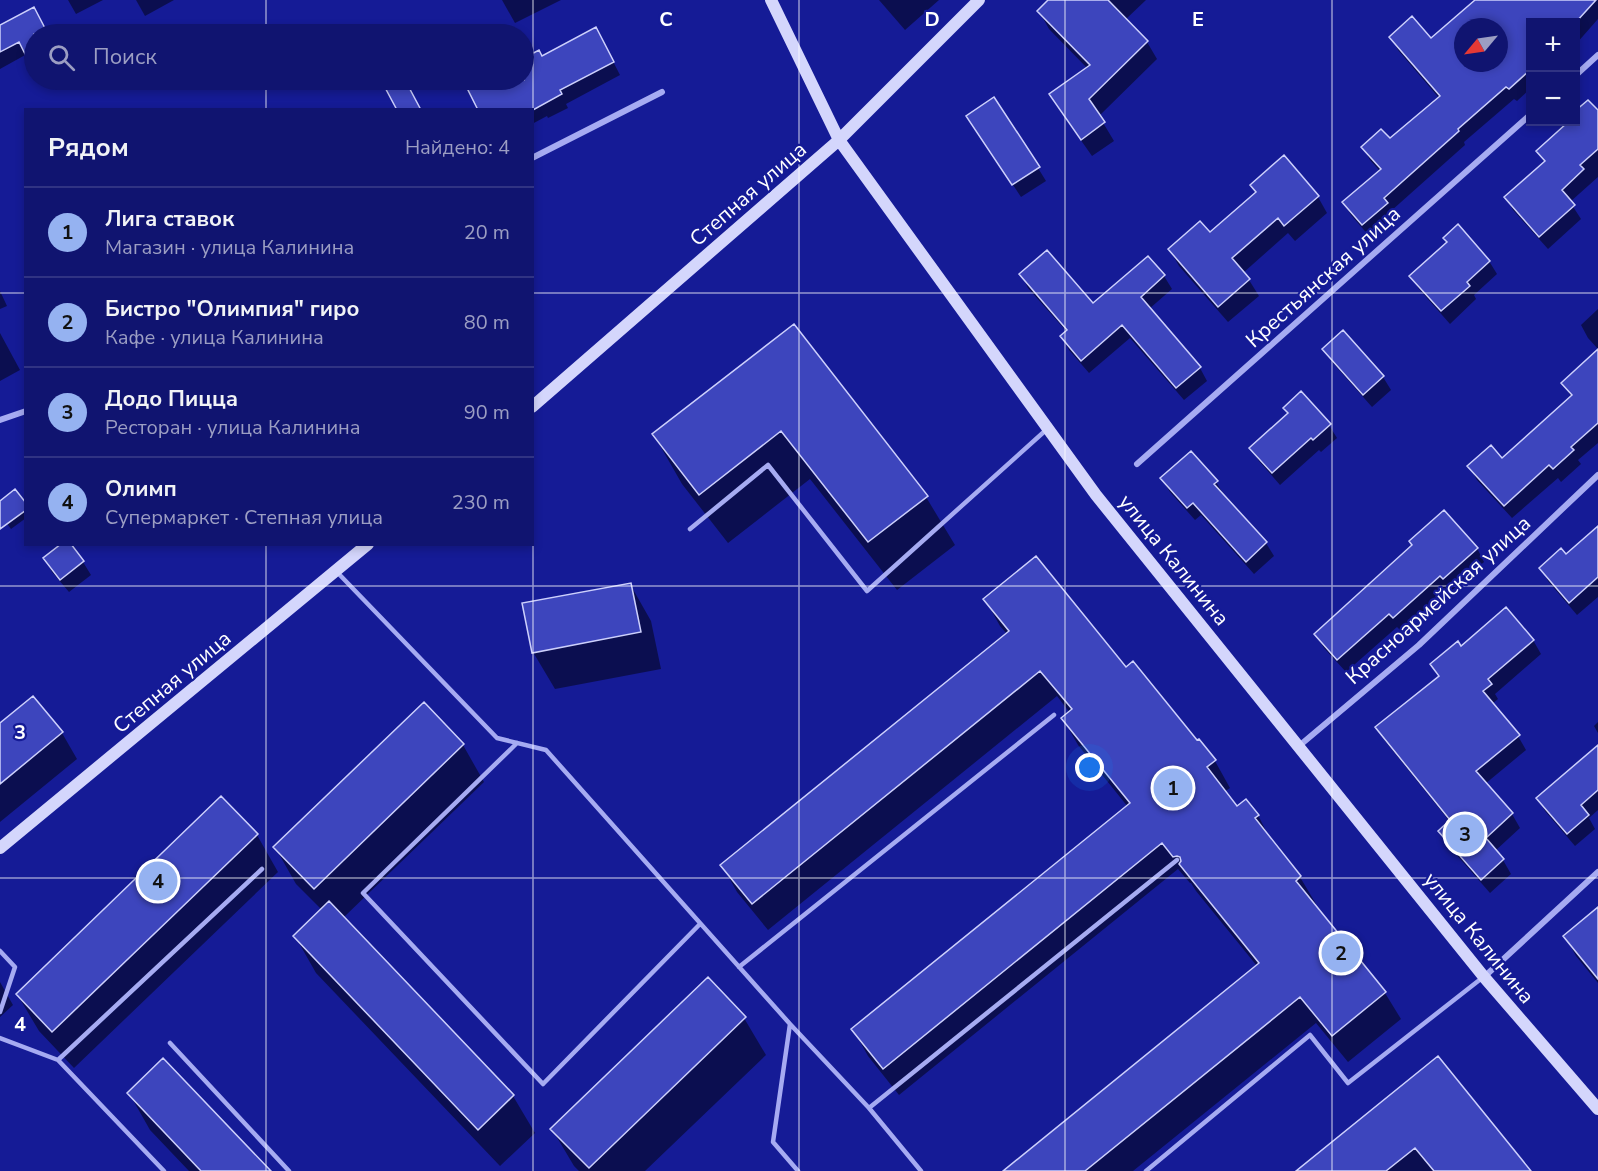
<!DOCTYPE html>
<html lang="ru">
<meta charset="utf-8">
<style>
:root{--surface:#101470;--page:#191d75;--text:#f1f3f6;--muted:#9c9ec3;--line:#303383;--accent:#95b2f1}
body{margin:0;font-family:"Nunito Sans",sans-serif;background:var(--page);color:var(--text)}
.controls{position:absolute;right:18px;top:18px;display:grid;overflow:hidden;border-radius:0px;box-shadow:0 3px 9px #0003}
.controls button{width:54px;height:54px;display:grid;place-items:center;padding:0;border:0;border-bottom:2px solid var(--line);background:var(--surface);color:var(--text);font:30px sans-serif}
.compass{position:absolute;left:1454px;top:18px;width:54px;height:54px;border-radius:50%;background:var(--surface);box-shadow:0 3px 9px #0003;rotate:241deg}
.you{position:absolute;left:1090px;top:768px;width:21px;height:21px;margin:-15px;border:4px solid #fff;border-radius:50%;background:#1a73e8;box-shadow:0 0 0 9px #1a73e833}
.badge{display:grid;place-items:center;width:39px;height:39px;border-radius:50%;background:var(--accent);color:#111;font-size:20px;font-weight:700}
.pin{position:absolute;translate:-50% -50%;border:3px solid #fff;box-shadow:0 2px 6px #0006}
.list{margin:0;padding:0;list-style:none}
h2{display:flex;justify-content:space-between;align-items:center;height:78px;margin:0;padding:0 24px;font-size:26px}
h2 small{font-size:20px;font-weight:400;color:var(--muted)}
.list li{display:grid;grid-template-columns:39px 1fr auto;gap:18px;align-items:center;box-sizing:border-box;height:90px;padding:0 24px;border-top:2px solid var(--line)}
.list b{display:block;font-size:22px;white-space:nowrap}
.list p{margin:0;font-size:20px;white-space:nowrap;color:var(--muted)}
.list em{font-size:20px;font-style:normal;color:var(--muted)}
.icon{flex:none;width:33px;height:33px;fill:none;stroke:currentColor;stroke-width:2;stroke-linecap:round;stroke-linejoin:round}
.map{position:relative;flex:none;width:1598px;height:1171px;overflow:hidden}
.search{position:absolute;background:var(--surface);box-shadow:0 3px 9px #0003;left:24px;top:24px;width:510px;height:66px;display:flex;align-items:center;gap:15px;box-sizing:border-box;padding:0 21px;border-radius:33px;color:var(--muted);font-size:22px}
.panel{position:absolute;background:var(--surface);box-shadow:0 3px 9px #0003;left:24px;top:108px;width:510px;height:438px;border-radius:0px}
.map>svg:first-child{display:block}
.shadow{fill:#0007;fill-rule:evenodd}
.building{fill:#3d45bd;stroke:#cdd0fc;stroke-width:1.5;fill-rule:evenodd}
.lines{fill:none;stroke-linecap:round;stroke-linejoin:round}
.lane{stroke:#a6abf2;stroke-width:4.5}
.street{stroke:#a6abf2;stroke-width:6}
.secondary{stroke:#d4d6fc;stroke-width:12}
.grid{fill:none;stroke:#fff;stroke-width:1.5;stroke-opacity:0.55}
.labels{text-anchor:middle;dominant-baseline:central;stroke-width:4.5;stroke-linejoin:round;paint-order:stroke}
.street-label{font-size:21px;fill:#fff;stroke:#151b96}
.grid-label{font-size:20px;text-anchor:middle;font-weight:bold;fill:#fff;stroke:#151b96;stroke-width:4.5;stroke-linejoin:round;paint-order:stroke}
</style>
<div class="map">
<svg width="1598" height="1171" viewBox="0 0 1598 1171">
<rect width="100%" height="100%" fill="#151b96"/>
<path class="shadow" d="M 68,0 L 103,0 L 76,14 Z
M 136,0 L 174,0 L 145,16 Z
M 502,0 L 561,0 L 515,23 Z
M 879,0 L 939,0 L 905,30 Z
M 1050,0 L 1146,0 L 1125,20 L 1147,42 L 1157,59 L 1099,116 L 1114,141 L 1092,156 L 1061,112 L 1051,95 L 1088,69 L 1049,29 L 1039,11 Z
M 1477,0 L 1598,0 L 1598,19 L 1576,44 L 1576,22 L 1530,22 L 1530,89 L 1517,101 L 1514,99 L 1464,142 L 1465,145 L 1391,211 L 1394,216 L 1370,237 L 1351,215 L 1344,203 L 1380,171 L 1370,160 L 1363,147 L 1389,141 L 1439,98 L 1398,50 L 1391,37 L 1431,40 ZM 1463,27 L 1499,27 L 1499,63 L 1463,63 Z
M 33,9 L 47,34 L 34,34 L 34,68 L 27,54 L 0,69 L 0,26 Z
M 603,42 L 620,75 L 566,104 L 568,108 L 548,118 L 547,116 L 532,124 L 532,110 L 468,87 L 483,80 L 524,80 L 524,59 L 538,52 L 541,58 Z
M 1598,112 L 1598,177 L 1570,202 L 1581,219 L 1548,249 L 1513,210 L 1506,197 L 1545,163 L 1538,152 L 1569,124 L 1567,122 L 1576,122 Z
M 976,129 L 1038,168 L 1046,181 L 1021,197 Z
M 1252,186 L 1318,197 L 1327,213 L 1295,241 L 1288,233 L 1243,273 L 1249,280 L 1259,296 L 1228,322 L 1179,266 L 1170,250 L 1210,235 L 1256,194 Z
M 1445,238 L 1489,261 L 1497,274 L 1474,295 L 1476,299 L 1450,324 L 1419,289 L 1411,276 L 1448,243 Z
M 1148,258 L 1164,276 L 1172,289 L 1149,309 L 1200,368 L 1207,381 L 1184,400 L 1130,338 L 1089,373 L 1069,350 L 1062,337 L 1067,332 L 1028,288 L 1021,274 L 1093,305 Z
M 0,291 L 7,306 L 0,309 Z
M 1598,309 L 1598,349 L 1588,338 L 1581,325 Z
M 794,326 L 926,497 L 955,545 L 897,590 L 810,479 L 728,543 L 682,484 L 654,435 Z
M 1343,332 L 1383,377 L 1391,390 L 1372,407 L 1332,362 L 1324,349 Z
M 0,333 L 20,370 L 0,381 Z
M 1598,351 L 1598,443 L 1578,460 L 1581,464 L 1561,482 L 1558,478 L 1512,518 L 1477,480 L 1469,466 L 1502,460 L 1572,398 L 1563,383 Z
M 1329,425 L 1337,438 L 1321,452 L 1319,450 L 1280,485 L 1259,461 L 1251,448 Z
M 1162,479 L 1216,482 L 1224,495 L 1223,496 L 1266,543 L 1274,556 L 1254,574 L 1201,515 L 1195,520 L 1170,492 Z
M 0,503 L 26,505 L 26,518 L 11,529 L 0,514 Z
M 1598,529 L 1598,597 L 1577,615 L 1548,581 L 1541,568 L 1566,556 Z
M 69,544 L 83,562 L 91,575 L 69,592 L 52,572 L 45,559 Z
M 1477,548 L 1484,562 L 1451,591 L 1449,588 L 1401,631 L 1397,627 L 1346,672 L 1324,648 L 1316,635 Z
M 630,584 L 651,621 L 661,669 L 555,689 L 533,652 Z
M 985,599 L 1126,669 L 1215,761 L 1230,788 L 1224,792 L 1237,808 L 1258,815 L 1272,843 L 1300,877 L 1316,904 L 1314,905 L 1385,993 L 1401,1019 L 1348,1062 L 1316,1023 L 1133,1171 L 1005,1171 L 1257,966 L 1196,891 L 1191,883 L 1190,883 L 1178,869 L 899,1095 L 868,1056 L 853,1029 L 1128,807 L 1078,745 L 1063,719 L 1070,713 L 1057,696 L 768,930 L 737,892 L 722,865 L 1007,634 L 1000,626 Z
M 1533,640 L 1541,654 L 1495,694 L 1498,699 L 1492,704 L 1518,736 L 1526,750 L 1485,784 L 1512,814 L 1520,828 L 1495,851 L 1503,860 L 1511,874 L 1490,893 L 1448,845 L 1440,831 L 1450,822 L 1385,741 L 1377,727 L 1440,677 L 1432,664 L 1461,648 Z
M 33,698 L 62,733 L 77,759 L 0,822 L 0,725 Z
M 1598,722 L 1598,733 L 1594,726 Z
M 463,745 L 484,782 L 343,918 L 513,1096 L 535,1133 L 500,1166 L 316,973 L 295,936 L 322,910 L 296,884 L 275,847 Z
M 1598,760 L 1598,810 L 1589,818 L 1595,829 L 1575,846 L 1545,811 L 1538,798 Z
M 257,835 L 278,872 L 74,1068 L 39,1031 L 17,994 Z
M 1598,909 L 1598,983 L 1576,956 L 1565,936 Z
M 0,982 L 13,1005 L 0,1017 Z
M 744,1018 L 766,1055 L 645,1171 L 579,1171 L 574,1166 L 552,1129 Z
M 1438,1058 L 1529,1171 L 1298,1171 Z
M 129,1093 L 269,1171 L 189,1171 L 150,1130 Z"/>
<path class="building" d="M 1048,0 L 1108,0 L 1148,41 L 1089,99 L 1105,122 L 1081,140 L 1049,94 L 1090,65 L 1037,11 Z
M 1475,0 L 1596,0 L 1576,22 L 1530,22 L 1530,70 L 1509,89 L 1506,87 L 1458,129 L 1459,131 L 1384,198 L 1388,203 L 1362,225 L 1342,202 L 1381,169 L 1361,147 L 1381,129 L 1390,138 L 1440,96 L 1389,37 L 1412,16 L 1431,38 ZM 1463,27 L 1499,27 L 1499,63 L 1463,63 Z
M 34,7 L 48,34 L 34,34 L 34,72 L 19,42 L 0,52 L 0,25 Z
M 596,27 L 614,62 L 560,90 L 562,94 L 533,110 L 478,110 L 466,86 L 479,80 L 524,80 L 524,58 L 539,50 L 542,56 Z
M 381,80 L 405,80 L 421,110 L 397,110 Z
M 994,97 L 1040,167 L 1012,185 L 966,116 Z
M 1588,100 L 1598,110 L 1598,149 L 1580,165 L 1584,169 L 1562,190 L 1575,205 L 1539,237 L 1504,197 L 1545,161 L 1536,151 L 1567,123 L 1566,122 L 1575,122 L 1575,111 Z
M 1284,155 L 1319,196 L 1284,226 L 1278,218 L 1232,258 L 1250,279 L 1218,307 L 1168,249 L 1200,221 L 1210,232 L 1256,192 L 1250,185 Z
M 1458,224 L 1490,261 L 1467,282 L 1470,286 L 1441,311 L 1409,276 L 1447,242 L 1443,238 Z
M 1047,250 L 1093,303 L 1148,256 L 1165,275 L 1141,297 L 1201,367 L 1176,388 L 1122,325 L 1081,361 L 1060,336 L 1067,330 L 1019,274 Z
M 794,324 L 928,496 L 868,542 L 781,431 L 699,495 L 652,434 Z
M 1343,330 L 1384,376 L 1363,395 L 1322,349 Z
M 1598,349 L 1598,423 L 1571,447 L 1574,450 L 1553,469 L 1549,465 L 1504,506 L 1467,466 L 1491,445 L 1502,458 L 1572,395 L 1561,383 Z
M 1301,391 L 1331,424 L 1313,440 L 1311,438 L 1272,473 L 1249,448 L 1288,413 L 1283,408 Z
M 1191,451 L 1218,481 L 1214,484 L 1267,542 L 1246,562 L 1193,503 L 1187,508 L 1160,478 Z
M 15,489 L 26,503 L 26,510 L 0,529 L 0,501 Z
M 1444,510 L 1478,548 L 1443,579 L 1440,576 L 1393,618 L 1389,614 L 1337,660 L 1314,634 L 1412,545 L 1409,541 Z
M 1598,526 L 1598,577 L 1569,603 L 1539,568 L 1561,548 L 1566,554 Z
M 61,544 L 71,544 L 84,561 L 60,580 L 43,558 Z
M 1036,556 L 1126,667 L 1133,661 L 1197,740 L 1199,739 L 1216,760 L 1207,767 L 1237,806 L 1246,799 L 1259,815 L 1255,818 L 1301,876 L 1296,881 L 1386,992 L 1332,1036 L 1300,997 L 1085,1171 L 1003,1171 L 1259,963 L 1179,864 L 1181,861 L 1180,857 L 1177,856 L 1173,857 L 1162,843 L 883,1069 L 851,1029 L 1130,803 L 1061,718 L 1072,709 L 1040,671 L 752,904 L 720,865 L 1009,631 L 983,599 Z
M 631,583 L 641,632 L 532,653 L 522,603 Z
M 1506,607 L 1534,640 L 1488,679 L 1492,684 L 1483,691 L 1520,735 L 1476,771 L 1513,813 L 1486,838 L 1504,859 L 1481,880 L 1438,831 L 1450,820 L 1375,727 L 1439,676 L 1430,664 L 1458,641 L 1461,646 Z
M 33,696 L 63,732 L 0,784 L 0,723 Z
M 424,702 L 464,744 L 314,889 L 273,847 Z
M 1598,745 L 1598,790 L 1581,805 L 1589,815 L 1567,834 L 1536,798 Z
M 221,796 L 258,834 L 52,1032 L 16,994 Z
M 329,901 L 514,1095 L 478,1130 L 293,936 Z
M 1598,907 L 1598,979 L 1563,936 Z
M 708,977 L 746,1017 L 589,1168 L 550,1129 Z
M 1438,1056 L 1531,1171 L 1434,1171 L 1415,1148 L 1386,1171 L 1296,1171 Z
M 163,1058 L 271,1171 L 201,1171 L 127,1093 Z"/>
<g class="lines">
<path class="lane" d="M 690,529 L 768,465 L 867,591 L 1046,430
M 336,571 L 497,738 L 546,750 L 790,1024 L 773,1142 L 798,1171
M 517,743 L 363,893 L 543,1084 L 700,924
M 0,951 L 15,967 L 0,1012
M 739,967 L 1054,715
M 790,1024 L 869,1108
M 0,1038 L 58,1060 L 262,869
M 170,1043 L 289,1171
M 58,1060 L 164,1171
M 921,1171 L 869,1108 L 1177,860
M 1146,1171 L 1310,1035 L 1348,1083 L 1482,978"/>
<path class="street" d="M 1576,75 L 1598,55
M 532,158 L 662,92
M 0,420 L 26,411
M 1137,464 L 1530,115
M 1299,746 L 1419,645 L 1598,475
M 1484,977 L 1598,872"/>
<path class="secondary" d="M 771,0 L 839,140 L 1096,495 L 1484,977 L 1598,1109
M 532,407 L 839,140 L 979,0
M 0,848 L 368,544"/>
</g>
<path class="grid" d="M 266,0 L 266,34M 533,0 L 533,1171M 799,0 L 799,1171M 1065,0 L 1065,1171M 1332,0 L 1332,1171M 266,80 L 266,110M 0,293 L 26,293M 532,293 L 1598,293M 266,544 L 266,1171M 0,586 L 1598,586M 0,878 L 1598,878"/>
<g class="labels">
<g class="street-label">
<text transform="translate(748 194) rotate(-41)">Степная улица</text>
<text transform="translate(1323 277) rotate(-42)">Крестьянская улица</text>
<text transform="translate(1174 560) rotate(51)">улица Калинина</text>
<text transform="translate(1438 600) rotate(-42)">Красноармейская улица</text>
<text transform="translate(172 682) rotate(-40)">Степная улица</text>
<text transform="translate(1479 938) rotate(51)">улица Калинина</text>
</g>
</g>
<g class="grid-label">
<text x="666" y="26">C</text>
<text x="932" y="26">D</text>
<text x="1198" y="26">E</text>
<text x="20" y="739">3</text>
<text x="20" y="1031">4</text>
</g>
</svg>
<div class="controls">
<button>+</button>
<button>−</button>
</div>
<svg class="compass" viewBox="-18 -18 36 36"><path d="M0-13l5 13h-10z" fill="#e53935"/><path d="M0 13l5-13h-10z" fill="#9c9ec3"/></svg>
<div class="you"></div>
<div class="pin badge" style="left:1173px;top:788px">1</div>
<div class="pin badge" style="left:1341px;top:953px">2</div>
<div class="pin badge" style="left:1465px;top:834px">3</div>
<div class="pin badge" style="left:158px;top:881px">4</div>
<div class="search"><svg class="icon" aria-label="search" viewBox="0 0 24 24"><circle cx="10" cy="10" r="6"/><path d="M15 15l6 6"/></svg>Поиск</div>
<section class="panel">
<h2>Рядом<small>Найдено: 4</small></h2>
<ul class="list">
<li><span class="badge">1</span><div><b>Лига ставок</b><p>Магазин · улица Калинина</p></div><em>20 m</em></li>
<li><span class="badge">2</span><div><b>Бистро &quot;Олимпия&quot; гиро</b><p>Кафе · улица Калинина</p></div><em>80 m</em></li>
<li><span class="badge">3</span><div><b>Додо Пицца</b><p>Ресторан · улица Калинина</p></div><em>90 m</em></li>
<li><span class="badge">4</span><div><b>Олимп</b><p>Супермаркет · Степная улица</p></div><em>230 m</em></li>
</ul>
</section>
</div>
